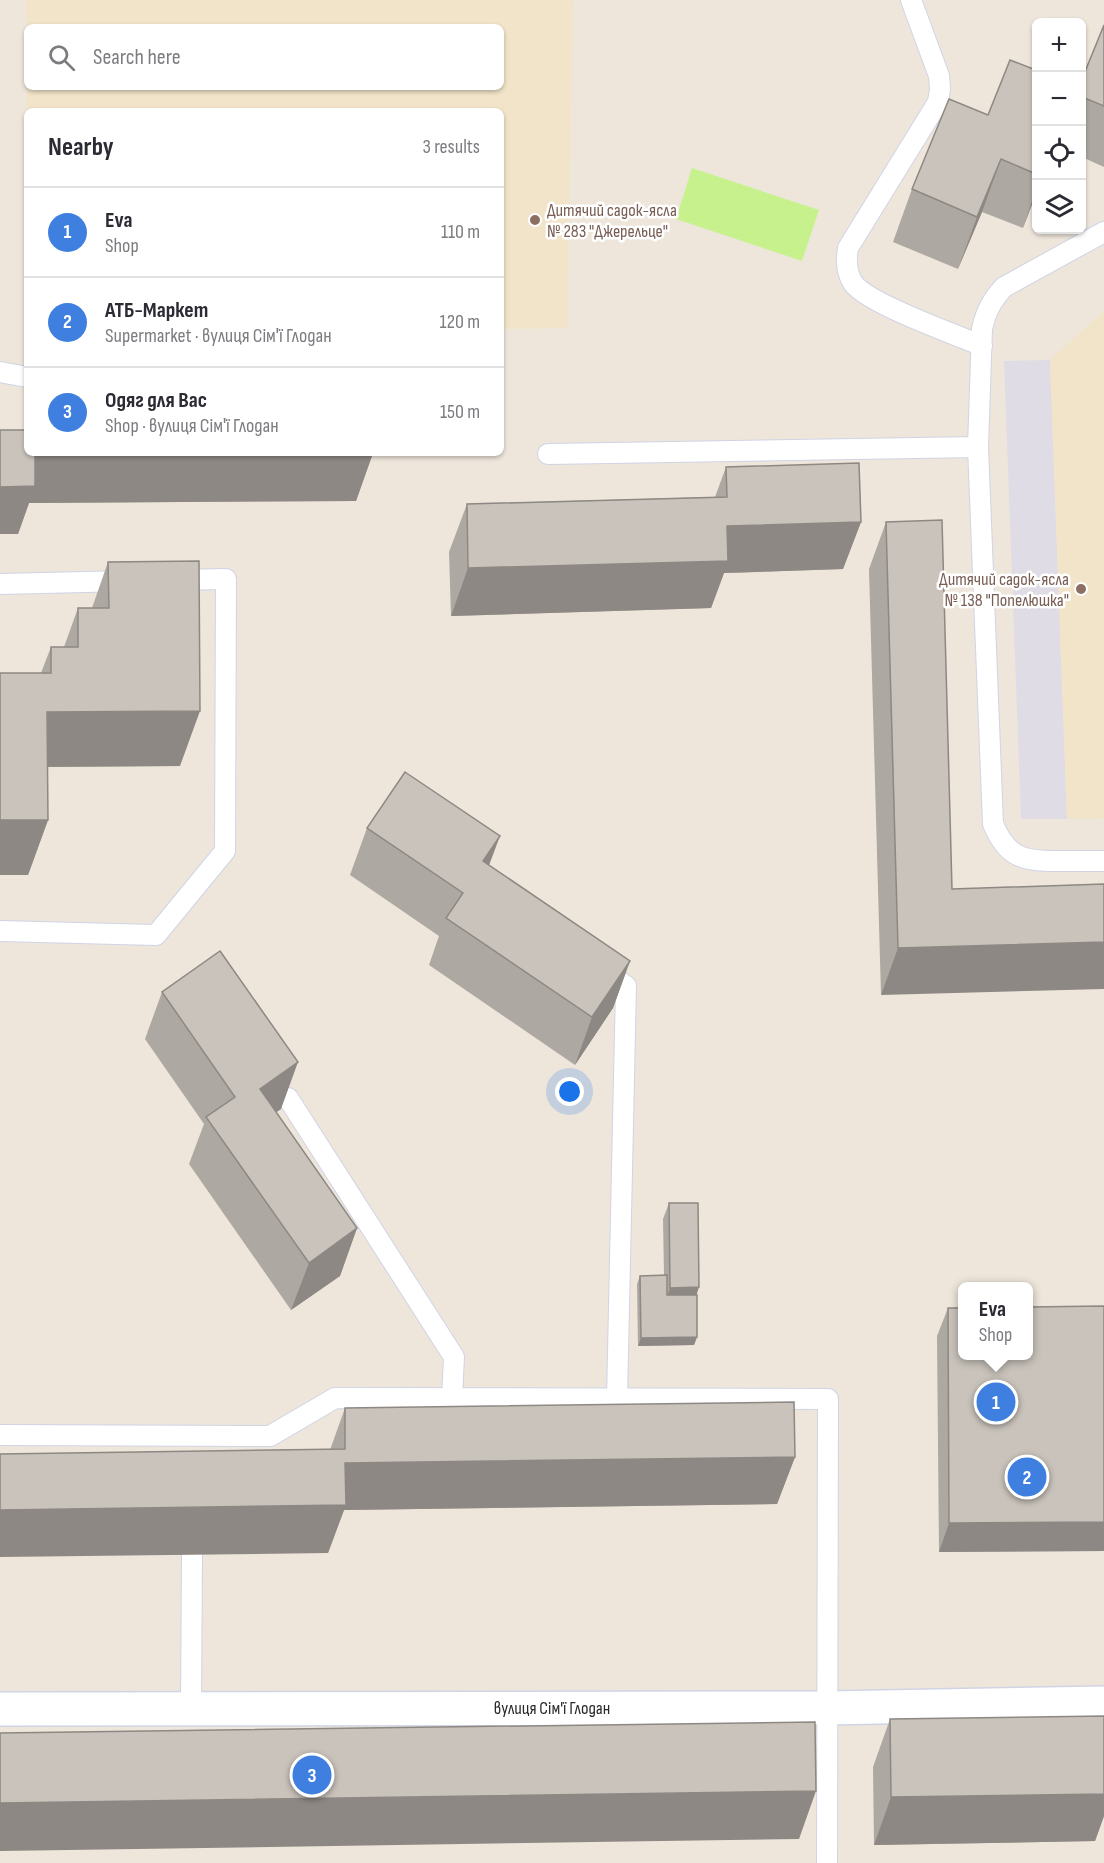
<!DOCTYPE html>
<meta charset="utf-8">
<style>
:root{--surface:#fff;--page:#f7f7f7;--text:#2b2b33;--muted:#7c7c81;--line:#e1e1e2;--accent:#2563eb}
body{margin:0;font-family:"Sofia Sans Condensed",sans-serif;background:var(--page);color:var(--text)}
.controls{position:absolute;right:18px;top:18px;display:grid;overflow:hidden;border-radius:9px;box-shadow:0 2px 4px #0004}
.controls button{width:54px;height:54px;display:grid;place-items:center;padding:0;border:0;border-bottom:2px solid var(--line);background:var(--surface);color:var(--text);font:30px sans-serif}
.you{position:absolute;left:570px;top:1092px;width:21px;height:21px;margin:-15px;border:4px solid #fff;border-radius:50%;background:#1a73e8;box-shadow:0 0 0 9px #1a73e833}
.badge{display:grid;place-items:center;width:39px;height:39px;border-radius:50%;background:var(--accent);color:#fff;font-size:20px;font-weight:700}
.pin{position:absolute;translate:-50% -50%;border:3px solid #fff;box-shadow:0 2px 6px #0006}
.popup{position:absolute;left:958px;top:1282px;width:75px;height:78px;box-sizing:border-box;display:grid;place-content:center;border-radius:9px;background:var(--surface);filter:drop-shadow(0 2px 4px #0005);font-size:20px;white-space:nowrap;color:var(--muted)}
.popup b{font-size:22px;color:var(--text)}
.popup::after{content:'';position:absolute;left:50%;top:100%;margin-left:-12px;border:12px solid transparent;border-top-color:var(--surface)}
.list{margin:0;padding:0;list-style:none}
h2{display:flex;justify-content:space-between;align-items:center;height:78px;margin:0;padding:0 24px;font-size:26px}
h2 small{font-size:20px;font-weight:400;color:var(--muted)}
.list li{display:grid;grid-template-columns:39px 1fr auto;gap:18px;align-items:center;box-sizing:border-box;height:90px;padding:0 24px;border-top:2px solid var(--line)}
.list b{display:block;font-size:22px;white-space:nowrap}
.list p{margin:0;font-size:20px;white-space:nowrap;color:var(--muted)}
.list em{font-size:20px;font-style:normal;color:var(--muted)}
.icon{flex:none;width:33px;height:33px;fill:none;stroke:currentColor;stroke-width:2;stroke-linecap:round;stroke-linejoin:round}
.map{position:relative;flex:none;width:1104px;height:1863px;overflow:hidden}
.search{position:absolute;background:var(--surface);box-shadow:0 2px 4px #0004;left:24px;top:24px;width:480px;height:66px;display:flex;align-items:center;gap:15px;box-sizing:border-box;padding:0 21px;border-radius:9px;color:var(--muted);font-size:22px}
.panel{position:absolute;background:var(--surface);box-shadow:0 2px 4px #0004;left:24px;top:108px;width:480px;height:348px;border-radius:9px}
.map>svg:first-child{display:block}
.industrial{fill:#dfdce5}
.education{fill:#f1e4c9;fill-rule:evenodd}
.pitch{fill:#c7f18d}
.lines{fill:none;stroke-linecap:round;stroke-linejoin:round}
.lane-casing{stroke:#d0d4e5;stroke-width:22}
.secondary-casing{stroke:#d0d4e5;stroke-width:36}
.lane{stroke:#fff;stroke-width:20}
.secondary{stroke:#fff;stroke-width:33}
.wall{fill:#ada8a1}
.shaded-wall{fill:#8d8883}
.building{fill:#c9c3bb;stroke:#8d8883;stroke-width:1.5}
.education-dot{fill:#8d6e63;stroke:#fff;stroke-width:2}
.labels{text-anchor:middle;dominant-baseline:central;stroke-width:5;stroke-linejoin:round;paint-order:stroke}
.education-label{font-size:18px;fill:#785e54;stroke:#fff;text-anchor:start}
.street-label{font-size:18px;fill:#2a2a2a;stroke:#fff}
</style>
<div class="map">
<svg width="1104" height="1863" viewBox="0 0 1104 1863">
<rect width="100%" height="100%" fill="#eee6db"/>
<path class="industrial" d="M 1050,360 L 1067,819 L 1021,819 L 1004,361 Z"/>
<path class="education" d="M 26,0 L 573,0 L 567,328 L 501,329 L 501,111 L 27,111 ZM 27,27 L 501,27 L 501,87 L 27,87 Z
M 1104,311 L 1104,818 L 1067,819 L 1050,360 Z"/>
<path class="pitch" d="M 692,168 L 819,210 L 802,261 L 676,219 Z"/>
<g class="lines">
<defs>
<path id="lane" d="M 911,0 L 939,76 L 940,89 L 938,102 L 848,248 C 846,260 846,272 853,283 C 868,304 955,334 982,346
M 1104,232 L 1004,287 C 992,300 986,311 982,329 L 978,447 L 993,824 C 1007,857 1022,861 1056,861 C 1072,861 1088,861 1104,861
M 0,372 L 27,377
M 548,454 L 978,447
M 0,584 L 127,581
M 0,931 L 156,935 L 225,851 L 226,579 L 175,580
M 600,968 L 626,986 L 617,1399
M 288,1098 L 454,1357 L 452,1398
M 0,1435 L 270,1436 L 335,1398 L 828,1399 L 827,1863
M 191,1709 L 192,1555"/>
<path id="secondary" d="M 0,1709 L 827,1708 L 1104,1703"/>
</defs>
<use href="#lane" class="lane-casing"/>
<use href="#secondary" class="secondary-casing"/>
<use href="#lane" class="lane"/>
<use href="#secondary" class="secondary"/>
</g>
<path class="wall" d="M 1104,25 L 1104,167 L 1082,157 L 1082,79 Z
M 1036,70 L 1036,194 L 1023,228 L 982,212 L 958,269 L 893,242 L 912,189 L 988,115 Z
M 27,421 L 27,453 L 373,453 L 356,501 L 29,503 L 18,534 L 0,534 L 0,430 L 24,430 Z
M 726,467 L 861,522 L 843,569 L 724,573 L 711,608 L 451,616 L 449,552 L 467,504 L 715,497 Z
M 886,522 L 952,889 L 881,995 L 869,569 Z
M 108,562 L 180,766 L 47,767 L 48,820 L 28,875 L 41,673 L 51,647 L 64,647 L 78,608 L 92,608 Z
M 367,828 L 489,865 L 630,961 L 613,1008 L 575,1065 L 429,965 L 439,936 L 350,875 Z
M 162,992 L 281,1109 L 276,1112 L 357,1228 L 340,1276 L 291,1310 L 189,1164 L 204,1124 L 145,1039 Z
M 669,1203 L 697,1295 L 697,1337 L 694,1345 L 638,1346 L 637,1284 L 640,1276 L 664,1275 L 663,1219 Z
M 1104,1306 L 1104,1551 L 939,1552 L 937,1336 L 948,1308 Z
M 345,1408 L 795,1457 L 777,1504 L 344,1510 L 328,1553 L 330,1450 Z
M 890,1719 L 1104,1794 L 1104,1816 L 1095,1841 L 874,1845 L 873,1767 Z"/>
<path class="shaded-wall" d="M 1001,159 L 982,212 L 958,269 L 977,217 Z
M 1036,190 L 1036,194 L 1023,228 Z
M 373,453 L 356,501 L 29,503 L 18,534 L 0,534 L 0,487 L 35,456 Z
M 861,522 L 843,569 L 724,573 L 711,608 L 451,616 L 468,568 L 727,526 Z
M 200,711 L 180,766 L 27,767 L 47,712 Z
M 0,820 L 48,820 L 28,875 L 0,875 Z
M 500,836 L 482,884 L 483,861 Z
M 1104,942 L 1104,989 L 881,995 L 898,948 Z
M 630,961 L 613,1008 L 575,1065 L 592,1017 Z
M 298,1062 L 281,1109 L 242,1136 L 260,1089 Z
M 357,1228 L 340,1276 L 291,1310 L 309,1263 Z
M 699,1287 L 694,1303 L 665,1303 L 670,1288 Z
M 697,1337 L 694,1345 L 638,1346 L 641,1338 Z
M 795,1457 L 777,1504 L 344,1510 L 328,1553 L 0,1557 L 0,1510 L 345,1463 Z
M 1104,1522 L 1104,1551 L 939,1552 L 949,1523 Z
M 816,1791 L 799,1839 L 0,1851 L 0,1803 Z
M 1104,1794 L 1104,1816 L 1095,1841 L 874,1845 L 891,1797 Z"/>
<path class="building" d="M 1104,25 L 1104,106 L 1082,97 L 1082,79 Z
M 1010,60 L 1036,70 L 1036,174 L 1001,159 L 977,217 L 912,189 L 949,99 L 988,115 Z
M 0,430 L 27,430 L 27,453 L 373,453 L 35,456 L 35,486 L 0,487 Z
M 859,463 L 861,522 L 727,526 L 728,561 L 468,568 L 467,504 L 727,497 L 726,467 Z
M 942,520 L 952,889 L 1104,884 L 1104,942 L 898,948 L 886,522 Z
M 199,561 L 200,711 L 47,712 L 48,820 L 0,820 L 0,673 L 51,673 L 51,647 L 78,647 L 78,608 L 109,608 L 108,562 Z
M 405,772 L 500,836 L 483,861 L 630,961 L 592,1017 L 446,918 L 463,893 L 367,828 Z
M 220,951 L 298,1062 L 260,1089 L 357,1228 L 309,1263 L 206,1117 L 235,1097 L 162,992 Z
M 669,1203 L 698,1203 L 699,1287 L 670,1288 Z
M 667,1275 L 667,1295 L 697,1295 L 697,1337 L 641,1338 L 640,1276 Z
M 1104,1306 L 1104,1522 L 949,1523 L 948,1308 L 963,1308 L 963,1356 L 1029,1356 L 1029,1307 Z
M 794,1402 L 795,1457 L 345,1463 L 346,1505 L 0,1510 L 0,1454 L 345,1449 L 345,1408 Z
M 1104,1716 L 1104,1794 L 891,1797 L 890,1719 Z
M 815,1722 L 816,1791 L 0,1803 L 0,1733 Z"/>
<g class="education-dot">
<circle cx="535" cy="220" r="6"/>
<circle cx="1081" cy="589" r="6"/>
</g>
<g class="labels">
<g class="education-label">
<text x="547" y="210">Дитячий садок-ясла<tspan x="547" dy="21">№ 283 "Джерельце"</tspan></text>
<text x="1069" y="579" text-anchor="end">Дитячий садок-ясла<tspan x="1069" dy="21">№ 138 "Попелюшка"</tspan></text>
</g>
<g class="street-label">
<text x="552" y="1708">вулиця Сім'ї Глодан</text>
</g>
</g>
</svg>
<div class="controls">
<button>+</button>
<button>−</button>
<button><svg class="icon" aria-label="locate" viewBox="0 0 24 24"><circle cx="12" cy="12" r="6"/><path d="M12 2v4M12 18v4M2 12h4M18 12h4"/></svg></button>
<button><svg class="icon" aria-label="layers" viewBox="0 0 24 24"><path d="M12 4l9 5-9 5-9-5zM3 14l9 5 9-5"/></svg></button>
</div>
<div class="you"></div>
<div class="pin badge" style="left:996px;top:1402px;background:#3f7fe0">1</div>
<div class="popup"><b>Eva</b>Shop</div>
<div class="pin badge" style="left:1027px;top:1477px;background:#3f7fe0">2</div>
<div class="pin badge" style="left:312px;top:1775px;background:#3f7fe0">3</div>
<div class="search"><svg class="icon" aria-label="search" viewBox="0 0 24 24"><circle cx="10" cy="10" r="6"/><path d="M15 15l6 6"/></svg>Search here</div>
<section class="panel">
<h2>Nearby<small>3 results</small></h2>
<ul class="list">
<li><span class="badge" style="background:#3f7fe0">1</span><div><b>Eva</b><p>Shop</p></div><em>110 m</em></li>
<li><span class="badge" style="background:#3f7fe0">2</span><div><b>АТБ-Маркет</b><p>Supermarket · вулиця Сім'ї Глодан</p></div><em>120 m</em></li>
<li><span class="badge" style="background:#3f7fe0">3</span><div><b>Одяг для Вас</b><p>Shop · вулиця Сім'ї Глодан</p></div><em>150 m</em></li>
</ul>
</section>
</div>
